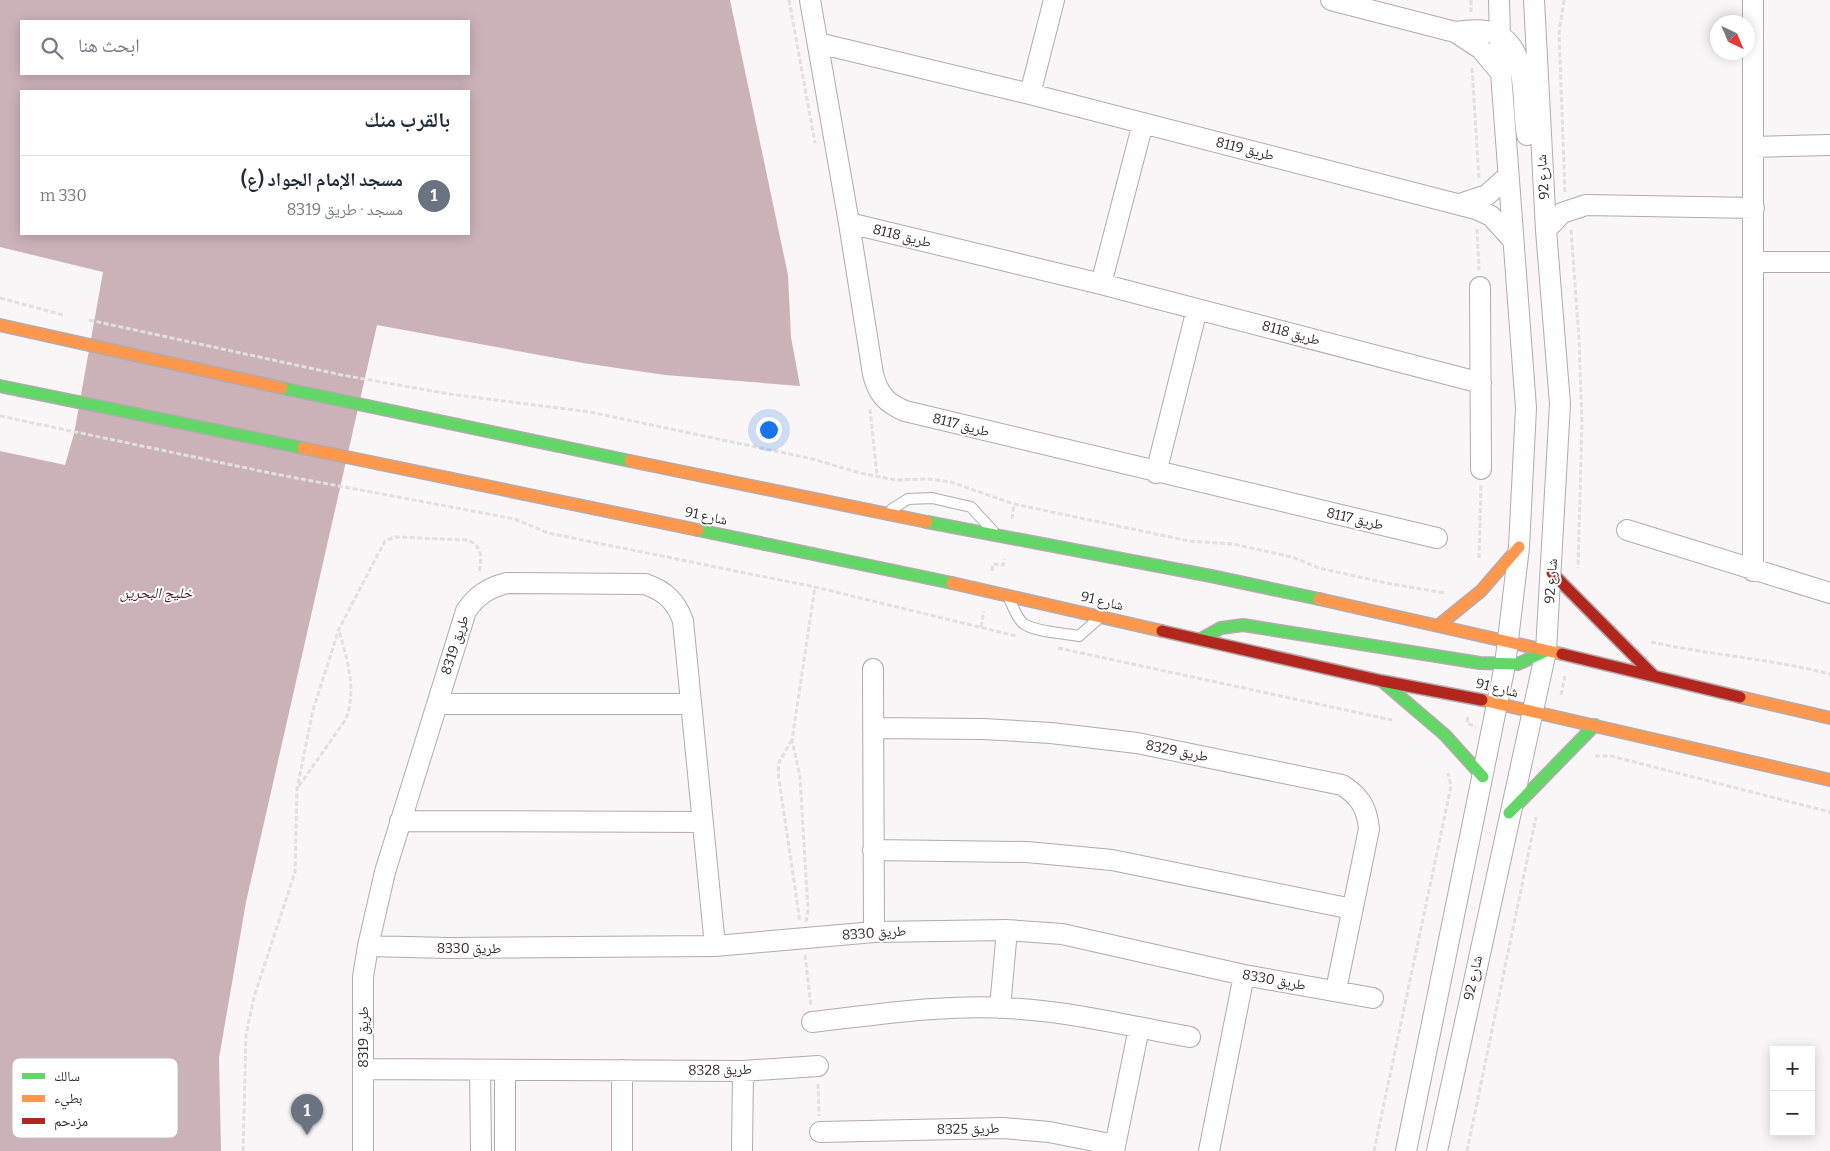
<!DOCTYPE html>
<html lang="ar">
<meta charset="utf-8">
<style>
:root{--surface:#fff;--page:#f6f6f7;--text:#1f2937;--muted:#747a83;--line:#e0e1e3;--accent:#797072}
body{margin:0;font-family:Bitter,"Noto Naskh Arabic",serif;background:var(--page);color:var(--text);direction:rtl}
.controls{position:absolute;right:15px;bottom:15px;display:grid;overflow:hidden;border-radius:0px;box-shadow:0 2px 12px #0003}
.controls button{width:45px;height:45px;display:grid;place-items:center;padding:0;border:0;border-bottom:1px solid var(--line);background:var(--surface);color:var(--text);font:25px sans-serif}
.compass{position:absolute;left:1710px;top:15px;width:45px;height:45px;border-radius:50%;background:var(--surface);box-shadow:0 2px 12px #0003;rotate:136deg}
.you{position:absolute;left:768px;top:429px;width:18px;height:18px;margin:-12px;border:4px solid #fff;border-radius:50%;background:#1a73e8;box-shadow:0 0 0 8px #1a73e833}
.badge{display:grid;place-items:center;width:32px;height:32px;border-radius:50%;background:var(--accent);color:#fff;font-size:16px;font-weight:700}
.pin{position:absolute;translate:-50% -41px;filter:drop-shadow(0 1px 2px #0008)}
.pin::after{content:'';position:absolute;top:26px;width:18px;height:15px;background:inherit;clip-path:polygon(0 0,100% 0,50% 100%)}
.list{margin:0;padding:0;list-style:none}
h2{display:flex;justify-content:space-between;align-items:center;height:65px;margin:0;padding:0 20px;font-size:21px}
h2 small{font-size:16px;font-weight:400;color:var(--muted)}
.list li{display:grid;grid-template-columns:32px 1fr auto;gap:15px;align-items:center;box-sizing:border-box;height:80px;padding:0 20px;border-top:1px solid var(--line)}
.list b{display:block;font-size:19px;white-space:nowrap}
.list p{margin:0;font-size:16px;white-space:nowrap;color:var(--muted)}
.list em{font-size:16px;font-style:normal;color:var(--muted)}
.icon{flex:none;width:28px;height:28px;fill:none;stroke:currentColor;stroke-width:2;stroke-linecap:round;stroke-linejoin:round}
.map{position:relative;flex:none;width:1830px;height:1151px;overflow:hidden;direction:ltr}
.search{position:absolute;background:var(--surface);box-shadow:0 2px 12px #0003;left:20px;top:20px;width:450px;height:55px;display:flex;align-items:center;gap:12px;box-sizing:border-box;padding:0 18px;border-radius:0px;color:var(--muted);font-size:19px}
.panel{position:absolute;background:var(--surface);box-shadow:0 2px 12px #0003;left:20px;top:90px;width:450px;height:145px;border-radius:0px;direction:rtl}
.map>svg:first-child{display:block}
.water{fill:#cbb2b8;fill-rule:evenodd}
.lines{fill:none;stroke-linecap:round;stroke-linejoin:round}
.lane-casing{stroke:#b2aaad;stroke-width:12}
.street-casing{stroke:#b2aaad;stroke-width:22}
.fast-casing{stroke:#b2aaad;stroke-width:14}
.slow-casing{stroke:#b2aaad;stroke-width:14}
.jam-casing{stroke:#b2aaad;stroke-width:14}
.path{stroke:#e1dfe0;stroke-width:3;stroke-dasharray:5 2.5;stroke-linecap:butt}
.lane{stroke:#fefefe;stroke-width:10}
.street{stroke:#fefefe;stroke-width:20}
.fast{stroke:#63d668;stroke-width:11}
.slow{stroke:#ff974d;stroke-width:11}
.jam{stroke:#b3261e;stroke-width:11}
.labels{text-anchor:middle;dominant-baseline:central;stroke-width:4;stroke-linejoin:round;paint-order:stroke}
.street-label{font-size:14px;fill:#34282b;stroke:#fff}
.water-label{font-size:15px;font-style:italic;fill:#4c1d2c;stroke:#fff}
.key{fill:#fff;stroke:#c2bebf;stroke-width:1}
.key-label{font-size:14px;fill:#34282b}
</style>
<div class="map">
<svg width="1830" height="1151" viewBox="0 0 1830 1151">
<rect width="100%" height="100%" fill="#faf5f7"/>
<path class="water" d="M 0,0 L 730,0 L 788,275 L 791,337 L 800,386 L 665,375 L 583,363 L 377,325 L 246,902 L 219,1058 L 221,1151 L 0,1151 L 0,451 L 65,465 L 74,434 L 103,272 L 0,247 ZM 21,21 L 469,21 L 469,74 L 21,74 ZM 21,91 L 469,91 L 469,234 L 21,234 Z"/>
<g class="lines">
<defs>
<path id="lane" d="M 892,509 L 908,499 L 932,498 L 971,507 L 993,531
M 1010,601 C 1014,608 1017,619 1024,624 C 1036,632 1064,633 1079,636 L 1097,620"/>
<path id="street" d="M 810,0 L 849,223 L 873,374 C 878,394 886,403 905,411 L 1437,538
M 1331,0 L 1455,32 L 1481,49 L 1501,73
M 1753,0 L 1753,571
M 1455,32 C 1465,31 1476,29 1486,31 C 1533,40 1520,102 1527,135
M 818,43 L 1030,94 L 1476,209 L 1491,216 L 1513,240
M 1030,94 L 1054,0
M 1754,147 L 1830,145
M 1460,204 L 1487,195 L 1508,176
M 849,223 L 1101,284 L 1481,383
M 1546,230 L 1562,213 L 1586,205 L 1754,208
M 1754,262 L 1830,262
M 1101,284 L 1143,123
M 1480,287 L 1481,469
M 1156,473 L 1197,309
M 1627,530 L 1830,593
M 873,669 L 874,932
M 437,704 L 690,704
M 873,728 L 983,729 L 1051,733 L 1137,743 L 1342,785 C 1360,796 1367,808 1369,829 L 1336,990
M 400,821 L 702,822
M 873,850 L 1027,852 L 1112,860 L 1352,909
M 368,946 L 448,948 L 715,946 L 874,932 L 1007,930 L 1062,934 L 1244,975 L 1373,998
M 1000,1008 L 1007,930
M 812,1022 C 882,1014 951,1003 1021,1009 C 1078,1013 1134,1027 1190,1037
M 363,1069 L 743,1071 L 818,1066
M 480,1070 L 481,1151
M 505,1070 L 505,1151
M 622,1070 L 622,1151
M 820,1132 L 1003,1128 L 1049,1132 L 1115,1145
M 363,1151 L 363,977 L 368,946 L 385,872 L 466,611 C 477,595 488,588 507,583 L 645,584 C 665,591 676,601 683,621 L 715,946
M 742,1151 L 743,1071
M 1114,1151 L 1139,1028
M 1209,1151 L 1244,975
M 1406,1151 L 1505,665 L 1519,547 L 1526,408 L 1501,73 L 1499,0
M 1437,1151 L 1546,651 L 1560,404 L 1546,230 L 1534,0"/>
<path id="fast" d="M 0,386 L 303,448
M 282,388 L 630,461
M 927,522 L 1211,576 L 1319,599
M 698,530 L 952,583
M 1201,639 L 1221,628 L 1243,625 L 1480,663 L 1518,664 L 1546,651
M 1383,682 L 1445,735 L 1483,777
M 1509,813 L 1595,725"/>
<path id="slow" d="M 0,325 L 282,388
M 303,448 L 698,530
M 630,461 L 927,522
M 952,583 L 1162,631
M 1319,599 L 1562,654
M 1439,625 L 1481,591 L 1519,547
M 1740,697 L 1830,718
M 1482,700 L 1830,780"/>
<path id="jam" d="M 1552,573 L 1654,676
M 1162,631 L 1382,681 L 1482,700
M 1562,654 L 1740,697"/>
</defs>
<use href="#lane" class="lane-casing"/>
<use href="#street" class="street-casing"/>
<use href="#fast" class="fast-casing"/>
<use href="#slow" class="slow-casing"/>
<use href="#jam" class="jam-casing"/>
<path class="path" d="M 789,0 L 815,143
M 1471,0 L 1471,12
M 1564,0 L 1559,33 L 1565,193
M 1472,68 L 1479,179
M 1477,229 L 1479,270
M 1571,230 L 1579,339 L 1582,422 L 1578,568
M 0,298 L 63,315
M 89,320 L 342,375 L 449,394 L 590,412 L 813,459 L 860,473 L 896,480 L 929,479 L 951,482 L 1014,504 L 1189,541 L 1233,544 L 1292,557 L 1319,568 L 1386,583 L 1445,593
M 870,409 L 877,475
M 0,416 L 275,474 L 515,519 L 548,533 L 815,587 L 1016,636
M 1012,519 L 1014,504
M 1479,558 L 1481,485
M 992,571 L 993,564 L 1003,565 L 1005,559
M 981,627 L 984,611
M 1651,642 C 1711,655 1771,659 1830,674
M 1058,648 L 1392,720
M 1561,695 L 1565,676
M 1468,717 L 1467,723 L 1476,727
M 792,740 L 779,762 L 778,773 L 800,922
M 1595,756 L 1611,756 L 1830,812
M 299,786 L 346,719 C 357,688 347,660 339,630
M 806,922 L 808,910 L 800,777 L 792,740 L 815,587
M 805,955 L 811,1006
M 818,1084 L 819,1116
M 243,1151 L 246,1035 L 254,997 L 295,872 L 297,789 L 313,710 L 339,629 L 377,556 L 385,541 L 395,537 L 468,540 C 484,547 481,559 479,574
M 1374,1151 L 1451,786 L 1448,773
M 1467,1151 L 1536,817"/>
<use href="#lane" class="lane"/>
<use href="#street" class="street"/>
<use href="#fast" class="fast"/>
<use href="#slow" class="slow"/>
<use href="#jam" class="jam"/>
</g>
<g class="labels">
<g class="street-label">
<text transform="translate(1245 149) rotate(14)">طريق 8119</text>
<text transform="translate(1543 177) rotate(-94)">شارع 92</text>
<text transform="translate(902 236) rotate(14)">طريق 8118</text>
<text transform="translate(1291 333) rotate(15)">طريق 8118</text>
<text transform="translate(961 425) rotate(14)">طريق 8117</text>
<text transform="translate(706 516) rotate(12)">شارع 91</text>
<text transform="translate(1355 519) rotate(13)">طريق 8117</text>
<text transform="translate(1551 581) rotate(-86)">شارع 92</text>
<text transform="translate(1102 601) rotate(13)">شارع 91</text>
<text transform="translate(455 645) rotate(-72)">طريق 8319</text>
<text transform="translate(1497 688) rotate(13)">شارع 91</text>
<text transform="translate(1177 751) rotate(11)">طريق 8329</text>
<text transform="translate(874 933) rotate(-4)">طريق 8330</text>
<text x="469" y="948">طريق 8330</text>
<text transform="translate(1473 978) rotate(-78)">شارع 92</text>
<text transform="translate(1274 980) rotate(10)">طريق 8330</text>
<text transform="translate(363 1037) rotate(-90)">طريق 8319</text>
<text transform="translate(720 1070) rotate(-1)">طريق 8328</text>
<text transform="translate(968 1129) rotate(-1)">طريق 8325</text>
</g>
<g class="water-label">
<text x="156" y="593">خليج البحرين</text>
</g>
</g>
<rect x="12" y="1058" width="166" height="80" rx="8" class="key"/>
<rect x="22" y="1073" width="23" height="6" fill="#63d668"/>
<rect x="22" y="1095" width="23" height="7" fill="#ff974d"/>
<rect x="22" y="1118" width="23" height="6" fill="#b3261e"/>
<g class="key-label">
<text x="54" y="1081">سالك</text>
<text x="54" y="1103">بطيء</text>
<text x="54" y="1126">مزدحم</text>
</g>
</svg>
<div class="controls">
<button>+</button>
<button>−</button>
</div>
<svg class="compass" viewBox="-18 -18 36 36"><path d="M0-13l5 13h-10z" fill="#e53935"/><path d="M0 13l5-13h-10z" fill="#747a83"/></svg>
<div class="you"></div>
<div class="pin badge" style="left:307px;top:1135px;background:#6b7280">1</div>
<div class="search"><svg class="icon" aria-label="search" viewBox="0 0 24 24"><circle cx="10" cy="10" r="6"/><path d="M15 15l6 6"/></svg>ابحث هنا</div>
<section class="panel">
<h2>بالقرب منك<small></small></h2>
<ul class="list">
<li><span class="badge" style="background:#6b7280">1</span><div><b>مسجد الإمام الجواد (ع)</b><p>مسجد · طريق 8319</p></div><em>330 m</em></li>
</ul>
</section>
</div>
